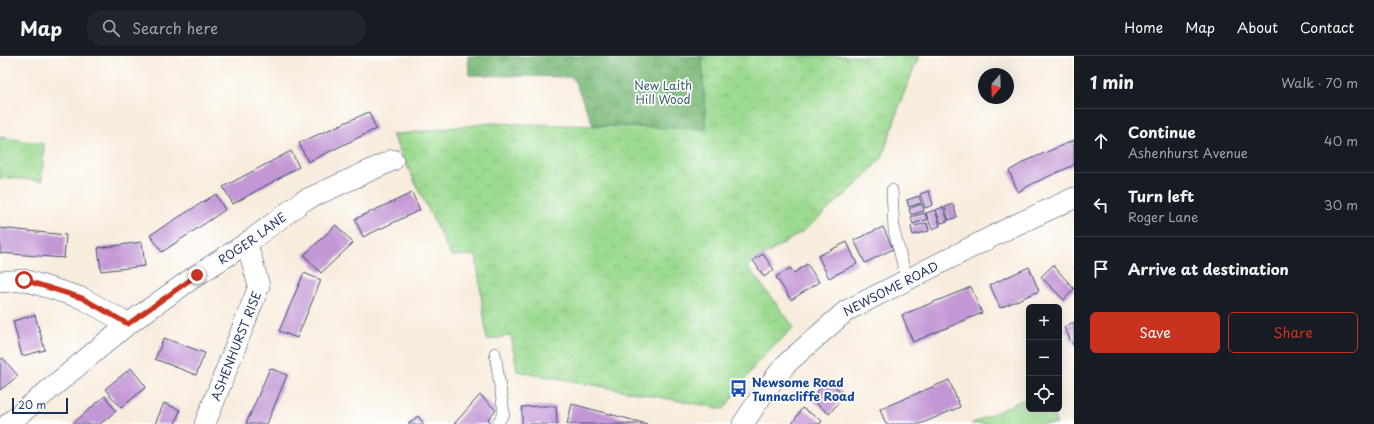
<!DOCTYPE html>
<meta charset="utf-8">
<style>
:root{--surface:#171b24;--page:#20242c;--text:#f1f3f6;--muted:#9ea1a6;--line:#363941;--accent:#c8321e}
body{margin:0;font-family:"Playpen Sans",sans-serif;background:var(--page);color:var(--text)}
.controls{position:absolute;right:12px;bottom:12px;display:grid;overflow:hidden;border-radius:6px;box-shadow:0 4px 16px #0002}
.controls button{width:36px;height:36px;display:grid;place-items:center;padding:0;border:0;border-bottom:1px solid var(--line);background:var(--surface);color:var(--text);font:20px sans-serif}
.compass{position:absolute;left:978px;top:12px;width:36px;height:36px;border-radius:50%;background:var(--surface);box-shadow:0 4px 16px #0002;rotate:199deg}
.scale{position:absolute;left:12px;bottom:10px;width:56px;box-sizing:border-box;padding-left:4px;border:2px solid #1b2f5e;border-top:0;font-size:11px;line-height:14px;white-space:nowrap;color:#1b2f5e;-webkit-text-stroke:3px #fff;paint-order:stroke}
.stop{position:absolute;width:12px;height:12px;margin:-9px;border:3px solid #c8321e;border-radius:50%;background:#fff}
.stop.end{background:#c8321e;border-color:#fff;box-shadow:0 1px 4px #0008}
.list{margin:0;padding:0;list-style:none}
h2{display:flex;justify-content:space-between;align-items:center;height:52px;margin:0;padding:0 16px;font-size:17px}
h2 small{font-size:13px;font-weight:400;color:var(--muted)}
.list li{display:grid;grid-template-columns:26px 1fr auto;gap:12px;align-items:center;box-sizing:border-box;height:64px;padding:0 16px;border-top:1px solid var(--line)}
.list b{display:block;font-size:15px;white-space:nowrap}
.list p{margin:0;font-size:13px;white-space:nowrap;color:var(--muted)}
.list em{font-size:13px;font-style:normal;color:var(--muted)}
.actions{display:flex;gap:8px;padding:12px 16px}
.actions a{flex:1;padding:9px 0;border:1px solid var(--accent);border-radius:6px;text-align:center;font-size:14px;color:var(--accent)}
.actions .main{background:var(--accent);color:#fff}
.icon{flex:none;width:22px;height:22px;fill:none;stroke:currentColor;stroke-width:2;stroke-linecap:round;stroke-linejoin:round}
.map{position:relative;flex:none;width:1074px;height:368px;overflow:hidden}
header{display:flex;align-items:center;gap:24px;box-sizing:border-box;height:56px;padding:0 20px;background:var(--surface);border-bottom:1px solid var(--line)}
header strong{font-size:19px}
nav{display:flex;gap:22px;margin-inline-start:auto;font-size:14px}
.search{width:280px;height:36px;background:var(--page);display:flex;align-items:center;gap:10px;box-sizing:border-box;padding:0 14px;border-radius:22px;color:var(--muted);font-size:15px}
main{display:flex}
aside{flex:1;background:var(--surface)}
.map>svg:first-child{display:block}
.grass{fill:#9cda90;stroke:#5c8477}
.forest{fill:url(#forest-crowns);stroke:#4c746c}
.park{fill:url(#park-crowns);stroke:#5c8477}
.garden{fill:url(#garden-dots);stroke:#5c8477}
.building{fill:#c397d4}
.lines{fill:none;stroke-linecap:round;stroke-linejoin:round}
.service-casing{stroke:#3c4b71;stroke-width:12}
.minor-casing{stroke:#3c4b71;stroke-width:22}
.service{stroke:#fff;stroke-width:11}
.minor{stroke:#fff;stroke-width:21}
.route{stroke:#c8321e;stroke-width:5}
.labels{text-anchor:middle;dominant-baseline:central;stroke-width:3.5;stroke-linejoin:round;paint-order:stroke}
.park-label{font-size:12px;fill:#42626d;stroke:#fff}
.street-label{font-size:12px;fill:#1b2f5e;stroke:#fff}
.transit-label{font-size:12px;font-weight:bold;fill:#164399;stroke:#fff;text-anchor:start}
</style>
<header>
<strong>Map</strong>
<div class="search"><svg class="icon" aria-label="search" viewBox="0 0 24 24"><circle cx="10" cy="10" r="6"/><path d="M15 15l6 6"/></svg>Search here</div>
<nav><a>Home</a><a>Map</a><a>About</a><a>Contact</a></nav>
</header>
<main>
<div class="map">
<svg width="1074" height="368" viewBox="0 0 1074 368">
<defs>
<pattern id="forest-crowns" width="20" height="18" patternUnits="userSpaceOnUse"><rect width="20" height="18" fill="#7dba7a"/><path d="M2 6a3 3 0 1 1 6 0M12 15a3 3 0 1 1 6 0" fill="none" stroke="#669867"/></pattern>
<pattern id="park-crowns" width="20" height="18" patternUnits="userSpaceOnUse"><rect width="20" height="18" fill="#9cda90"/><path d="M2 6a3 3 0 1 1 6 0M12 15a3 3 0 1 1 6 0" fill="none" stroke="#86bb7f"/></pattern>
<pattern id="garden-dots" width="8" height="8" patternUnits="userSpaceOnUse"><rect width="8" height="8" fill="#9cda90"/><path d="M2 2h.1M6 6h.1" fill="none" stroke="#86bb7f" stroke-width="1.8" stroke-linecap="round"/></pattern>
</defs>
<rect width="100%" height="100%" fill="#fff"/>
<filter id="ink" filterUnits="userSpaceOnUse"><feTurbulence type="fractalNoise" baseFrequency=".025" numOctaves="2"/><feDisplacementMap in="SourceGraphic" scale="8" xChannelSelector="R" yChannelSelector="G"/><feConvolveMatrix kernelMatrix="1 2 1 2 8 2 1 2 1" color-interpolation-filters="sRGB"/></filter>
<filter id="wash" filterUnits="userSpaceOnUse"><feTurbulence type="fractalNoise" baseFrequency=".012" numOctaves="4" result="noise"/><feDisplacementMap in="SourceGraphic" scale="16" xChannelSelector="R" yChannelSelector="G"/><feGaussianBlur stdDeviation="0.9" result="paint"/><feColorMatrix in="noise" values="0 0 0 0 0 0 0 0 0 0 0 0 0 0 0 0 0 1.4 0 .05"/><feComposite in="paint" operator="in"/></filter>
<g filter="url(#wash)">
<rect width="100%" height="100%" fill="#f8ecdc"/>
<path class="grass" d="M 1029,341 L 1029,353 L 1050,353 L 1057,368 L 971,368 Z"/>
<path class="forest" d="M 468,0 L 702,0 L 706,73 L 593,69 L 573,21 L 469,19 Z"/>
<path class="park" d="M 702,0 L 919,0 L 902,42 L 882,102 L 853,132 L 802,176 L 747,210 L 794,271 L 755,309 L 724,353 L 517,315 L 511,279 L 487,284 L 476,199 L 451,200 L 392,79 L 491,67 L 706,73 Z"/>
<path class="garden" d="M 0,81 L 44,88 L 42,125 L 11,122 L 0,123 Z"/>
<g id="blocks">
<path class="building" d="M 369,56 L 376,73 L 308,106 L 299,87 Z
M 1074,84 L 1074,109 L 1034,127 L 1018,136 L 1009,115 L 1024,106 Z
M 291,95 L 299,111 L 233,148 L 223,131 Z
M 929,135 L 933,149 L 925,152 L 920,138 Z
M 412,137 L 420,154 L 363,181 L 355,163 Z
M 216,138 L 225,154 L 162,196 L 150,179 Z
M 919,140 L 921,147 L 909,151 L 907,144 Z
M 922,148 L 924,155 L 911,159 L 909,153 Z
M 953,148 L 957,161 L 949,164 L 945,151 Z
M 943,151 L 948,165 L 941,167 L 936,154 Z
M 935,154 L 940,170 L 932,173 L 926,157 Z
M 925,157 L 927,164 L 913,168 L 911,161 Z
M 927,167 L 929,175 L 913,179 L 911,171 Z
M 336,169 L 353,187 L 321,217 L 304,199 Z
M 883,171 L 893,193 L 865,207 L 854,184 Z
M 0,172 L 66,179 L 64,202 L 0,197 Z
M 142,186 L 145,210 L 101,215 L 98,192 Z
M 847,186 L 857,208 L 829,222 L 818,200 Z
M 763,198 L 774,214 L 764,221 L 753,204 Z
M 807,208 L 819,226 L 791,244 L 776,221 L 790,212 L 794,217 Z
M 1053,209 L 1074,233 L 1064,244 L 1041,221 Z
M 1029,211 L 1039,235 L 1000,252 L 990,229 Z
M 304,217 L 321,224 L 297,282 L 279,275 Z
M 971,231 L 982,257 L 913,286 L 902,259 Z
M 35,259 L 45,294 L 22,300 L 13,265 Z
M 1074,266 L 1074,291 L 1064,271 Z
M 164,282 L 205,297 L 196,319 L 155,303 Z
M 3,302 L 18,320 L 0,334 L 0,304 Z
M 131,312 L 146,331 L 121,352 L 105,333 Z
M 270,312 L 287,319 L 267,368 L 246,368 Z
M 827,324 L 845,339 L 829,358 L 811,343 Z
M 949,324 L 960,351 L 920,368 L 886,368 L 880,353 Z
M 480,339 L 496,354 L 488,363 L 490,365 L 487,368 L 454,368 Z
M 105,340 L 116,355 L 100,368 L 72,368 Z
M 164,347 L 180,354 L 175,368 L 155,368 Z
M 572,348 L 647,368 L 567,368 Z
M 539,350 L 556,350 L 557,368 L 522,368 L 522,351 Z
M 802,352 L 822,365 L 820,368 L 792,368 Z
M 418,360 L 424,368 L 408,368 Z"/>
</g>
</g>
<g filter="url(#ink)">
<use href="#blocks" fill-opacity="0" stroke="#3c4b71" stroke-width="1"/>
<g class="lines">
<defs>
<path id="service" d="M 892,134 L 894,175 L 907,224
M 495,297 L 504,357 L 497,368"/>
<g id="minor">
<path d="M 0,226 L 24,224 L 82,242 L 128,268"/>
<path id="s1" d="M 8,368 L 128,268 L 197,219 L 247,187 L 303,145 L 393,104"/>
<path id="s2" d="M 205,368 L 259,230 L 247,187"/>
<path id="s3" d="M 743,368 L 764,336 L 786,308 L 846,255 L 1011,171 L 1074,142"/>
</g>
</defs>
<use href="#service" class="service-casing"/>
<use href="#minor" class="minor-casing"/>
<use href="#service" class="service"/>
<use href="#minor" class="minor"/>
</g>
</g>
<g class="lines" filter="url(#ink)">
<path class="route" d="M 24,224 L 82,242 L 128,268 L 197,219"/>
</g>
<defs>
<symbol id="bus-bare" viewBox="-9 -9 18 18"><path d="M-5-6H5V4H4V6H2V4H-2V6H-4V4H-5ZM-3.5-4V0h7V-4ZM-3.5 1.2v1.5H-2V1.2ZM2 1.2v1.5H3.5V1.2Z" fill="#1a4fb4" stroke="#fff" stroke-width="2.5" paint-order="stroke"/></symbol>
</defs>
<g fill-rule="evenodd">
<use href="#bus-bare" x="726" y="320" width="25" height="25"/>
</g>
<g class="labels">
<g class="park-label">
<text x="663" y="29">New Laith<tspan x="663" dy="14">Hill Wood</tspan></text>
</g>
<g class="street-label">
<text stroke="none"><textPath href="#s1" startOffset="307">ROGER LANE</textPath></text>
<text stroke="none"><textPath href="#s3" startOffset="204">NEWSOME ROAD</textPath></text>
<text stroke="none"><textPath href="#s2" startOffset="84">ASHENHURST RISE</textPath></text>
</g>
<g class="transit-label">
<text x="752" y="326">Newsome Road<tspan x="752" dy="14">Tunnacliffe Road</tspan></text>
</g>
</g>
</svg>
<div class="controls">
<button>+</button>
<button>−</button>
<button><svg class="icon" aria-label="locate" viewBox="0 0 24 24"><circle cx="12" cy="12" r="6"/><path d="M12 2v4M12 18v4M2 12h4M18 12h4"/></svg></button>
</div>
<svg class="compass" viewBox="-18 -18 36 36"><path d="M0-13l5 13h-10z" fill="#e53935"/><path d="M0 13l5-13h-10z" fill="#9ea1a6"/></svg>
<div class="scale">20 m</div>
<div class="stop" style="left:24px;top:224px"></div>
<div class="stop end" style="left:197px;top:219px"></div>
</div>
<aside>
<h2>1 min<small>Walk · 70 m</small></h2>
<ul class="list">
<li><svg class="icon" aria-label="ahead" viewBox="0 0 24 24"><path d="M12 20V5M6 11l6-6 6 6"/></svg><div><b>Continue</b><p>Ashenhurst Avenue</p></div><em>40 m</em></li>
<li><svg class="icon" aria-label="left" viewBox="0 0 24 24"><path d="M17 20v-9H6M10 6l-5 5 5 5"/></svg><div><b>Turn left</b><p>Roger Lane</p></div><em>30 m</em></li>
<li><svg class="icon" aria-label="arrive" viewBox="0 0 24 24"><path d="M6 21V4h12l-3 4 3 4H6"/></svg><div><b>Arrive at destination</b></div></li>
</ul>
<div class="actions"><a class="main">Save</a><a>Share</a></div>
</aside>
</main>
